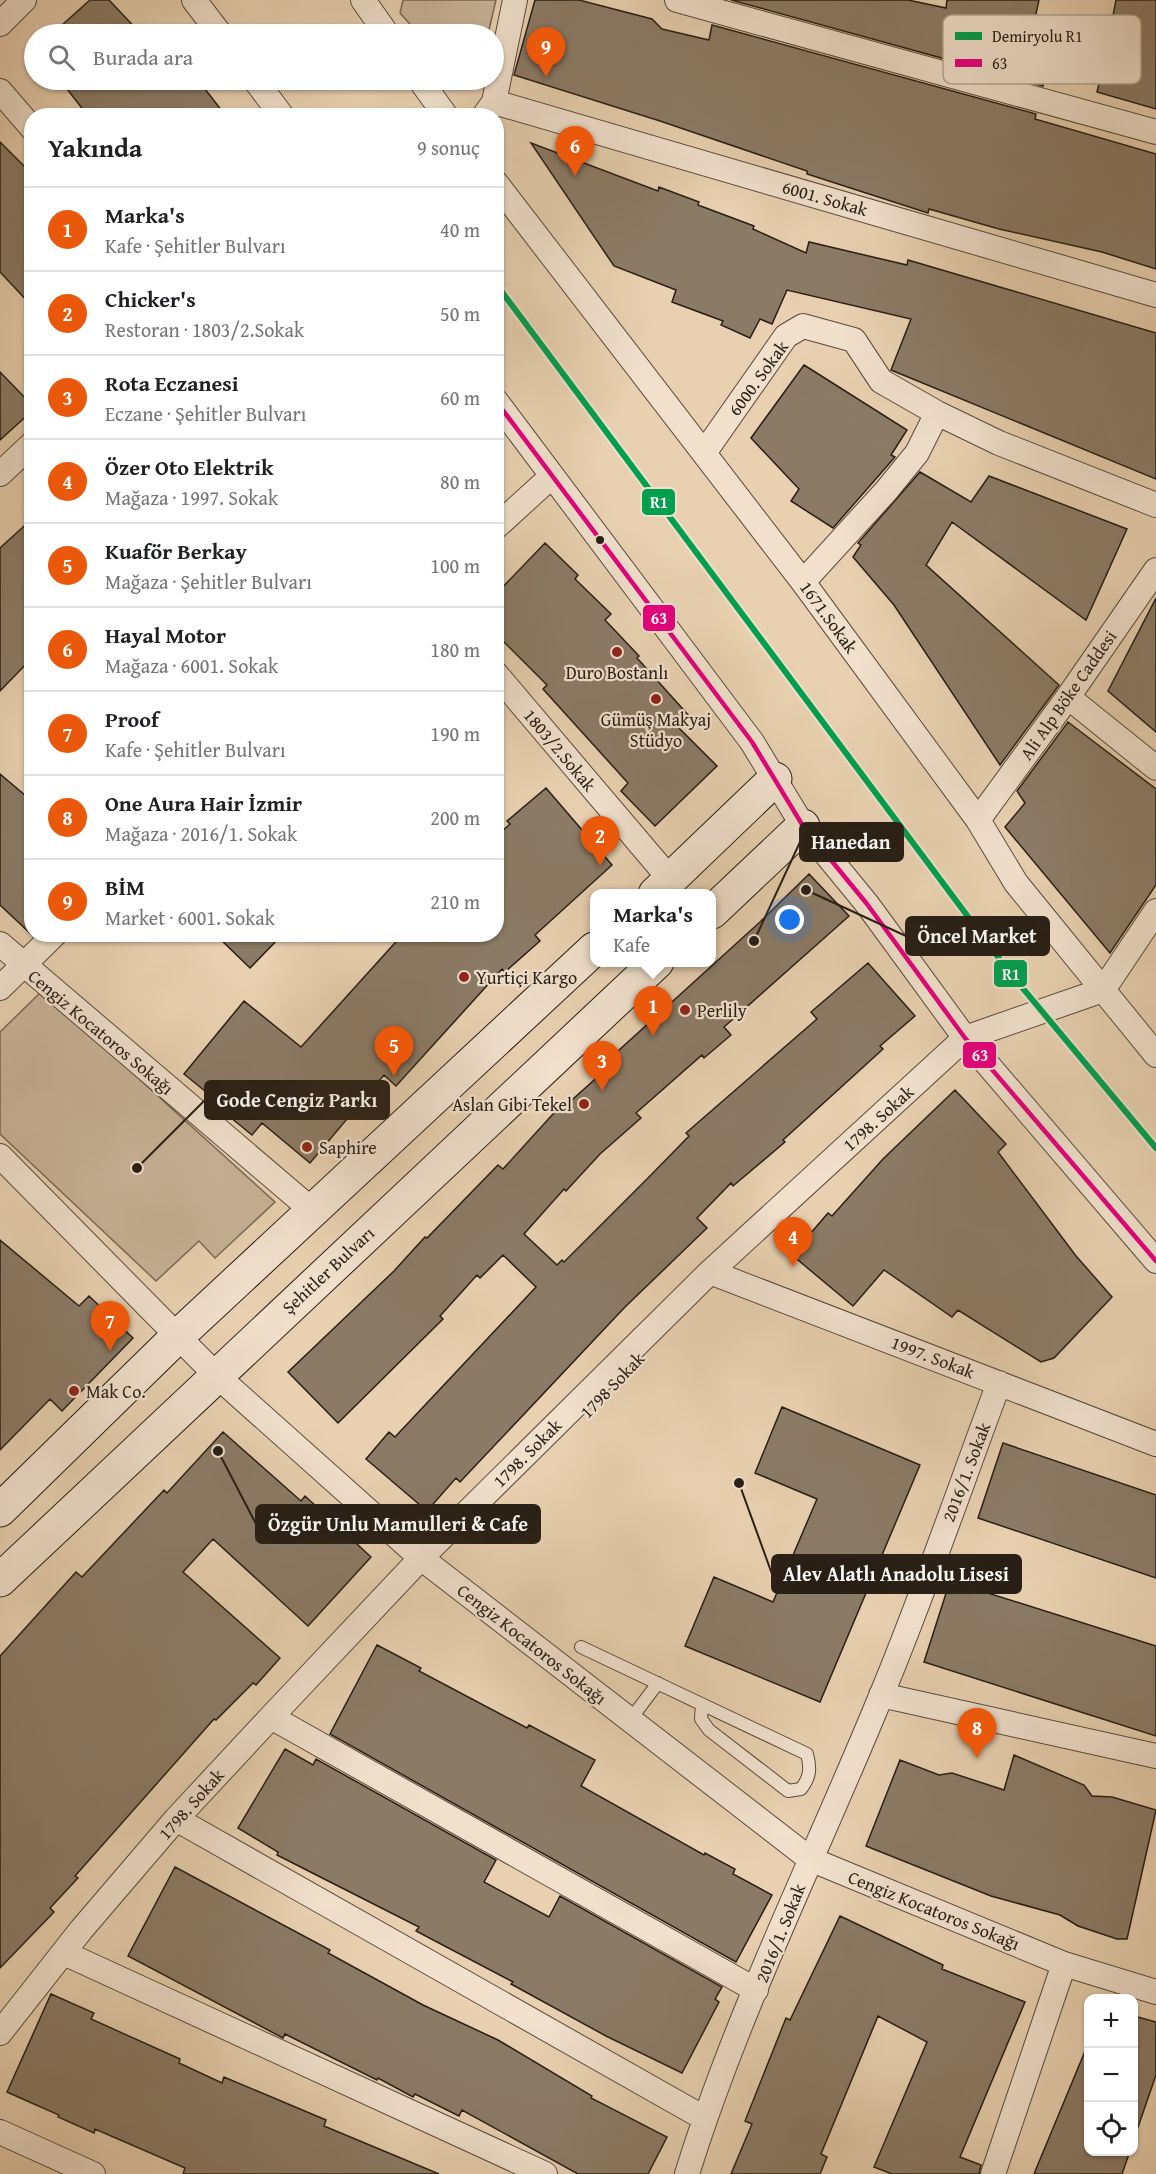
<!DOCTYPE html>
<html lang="tr">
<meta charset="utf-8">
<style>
:root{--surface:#fff;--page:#f6f6f6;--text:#202124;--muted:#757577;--line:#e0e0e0;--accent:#ea580c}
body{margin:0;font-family:"Gentium Book Plus",serif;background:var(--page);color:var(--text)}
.controls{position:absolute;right:18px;bottom:18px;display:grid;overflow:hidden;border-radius:12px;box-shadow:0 2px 4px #0004}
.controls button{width:54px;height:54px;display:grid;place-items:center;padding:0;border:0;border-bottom:2px solid var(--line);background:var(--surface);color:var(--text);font:30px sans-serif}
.you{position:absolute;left:790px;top:920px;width:21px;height:21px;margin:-15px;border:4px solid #fff;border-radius:50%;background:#1a73e8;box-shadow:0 0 0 9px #1a73e833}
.badge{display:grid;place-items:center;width:39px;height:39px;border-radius:50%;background:var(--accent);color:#fff;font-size:20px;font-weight:700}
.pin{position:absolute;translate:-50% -50px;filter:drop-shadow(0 2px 3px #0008)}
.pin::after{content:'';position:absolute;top:32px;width:21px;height:18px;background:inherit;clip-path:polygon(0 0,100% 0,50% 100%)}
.popup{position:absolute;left:590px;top:889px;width:126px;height:78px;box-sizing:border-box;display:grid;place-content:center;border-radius:12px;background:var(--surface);filter:drop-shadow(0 2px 4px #0005);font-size:20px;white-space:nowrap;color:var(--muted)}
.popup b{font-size:22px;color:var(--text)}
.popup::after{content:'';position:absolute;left:50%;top:100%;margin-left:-12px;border:12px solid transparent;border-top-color:var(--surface)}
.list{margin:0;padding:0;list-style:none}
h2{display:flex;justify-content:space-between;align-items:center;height:78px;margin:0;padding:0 24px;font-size:26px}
h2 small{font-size:20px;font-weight:400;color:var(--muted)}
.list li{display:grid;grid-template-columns:39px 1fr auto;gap:18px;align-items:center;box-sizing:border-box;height:84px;padding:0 24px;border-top:2px solid var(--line)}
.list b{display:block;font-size:22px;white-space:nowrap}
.list p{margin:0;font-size:20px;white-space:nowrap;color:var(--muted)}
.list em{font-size:20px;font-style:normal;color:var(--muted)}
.icon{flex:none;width:33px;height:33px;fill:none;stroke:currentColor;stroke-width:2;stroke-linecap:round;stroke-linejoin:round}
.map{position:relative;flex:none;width:1156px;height:2174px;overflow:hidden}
.search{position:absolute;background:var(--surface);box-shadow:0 2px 4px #0004;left:24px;top:24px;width:480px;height:66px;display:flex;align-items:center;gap:15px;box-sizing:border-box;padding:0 21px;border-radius:33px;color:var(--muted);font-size:22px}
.panel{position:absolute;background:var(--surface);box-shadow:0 2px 4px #0004;left:24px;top:108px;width:480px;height:834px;border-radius:24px}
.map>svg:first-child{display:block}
.green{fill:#c7b296;stroke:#776856;stroke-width:1.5}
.building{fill:#8b7b66;stroke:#271e15;stroke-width:1.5}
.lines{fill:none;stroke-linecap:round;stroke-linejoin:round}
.lane-casing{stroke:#574a3c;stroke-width:14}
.street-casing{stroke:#574a3c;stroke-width:26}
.secondary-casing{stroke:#271e15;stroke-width:35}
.lane{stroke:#f0e0cc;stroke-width:12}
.street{stroke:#f0e0cc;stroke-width:24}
.secondary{stroke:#f0e0cc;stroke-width:33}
.bus-1-casing{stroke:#f0e0cc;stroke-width:9}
.bus-1{stroke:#e5007d;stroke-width:4.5}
.rail-1-casing{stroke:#f0e0cc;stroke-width:10}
.rail-1{stroke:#029f4e;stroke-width:6}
.bus-dot{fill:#271e15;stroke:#f0e0cc;stroke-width:2}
.poi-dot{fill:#8f2418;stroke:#f0e0cc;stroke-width:2}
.labels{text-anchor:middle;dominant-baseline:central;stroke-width:4.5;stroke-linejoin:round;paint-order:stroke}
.street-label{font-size:18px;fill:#271e15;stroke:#f0e0cc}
.poi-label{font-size:18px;fill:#271e15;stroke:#f0e0cc;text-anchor:start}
.key{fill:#f0e0cc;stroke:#b4a695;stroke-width:1.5}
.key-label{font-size:16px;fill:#271e15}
.leader{fill:none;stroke:#271e15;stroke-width:2}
.callout-dot{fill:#271e15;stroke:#f0e0cc;stroke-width:2}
.callout{fill:#271e15;stroke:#271e15;stroke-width:2}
.callout-label{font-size:20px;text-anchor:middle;font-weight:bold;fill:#fff}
.line-badge{stroke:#f0e0cc;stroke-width:2}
.badge-label{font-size:16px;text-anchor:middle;font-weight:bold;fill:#fff}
</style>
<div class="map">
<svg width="1156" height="2174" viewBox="0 0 1156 2174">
<rect width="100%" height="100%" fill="#e8d0b0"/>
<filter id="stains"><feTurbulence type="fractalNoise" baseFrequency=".00333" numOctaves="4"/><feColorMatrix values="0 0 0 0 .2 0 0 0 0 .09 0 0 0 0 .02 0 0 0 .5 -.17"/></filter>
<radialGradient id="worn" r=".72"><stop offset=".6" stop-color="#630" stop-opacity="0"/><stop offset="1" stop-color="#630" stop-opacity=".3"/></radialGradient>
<path class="green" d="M 403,0 L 496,0 L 488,34 L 419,34 L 400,13 Z
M 42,991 L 275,1202 L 215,1258 L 199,1241 L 156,1281 L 0,1134 L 0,1032 Z"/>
<path class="building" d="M 90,0 L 109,0 L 141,34 L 52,34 Z
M 535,0 L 579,0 L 652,19 L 662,29 L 709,40 L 712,25 L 1036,114 L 1035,119 L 1156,154 L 1156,269 L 1102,252 L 999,229 L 929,209 L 928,213 L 807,174 L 807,171 L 660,121 L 514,75 Z
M 731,0 L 908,0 L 946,8 L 947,0 L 1039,0 L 1034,23 L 1107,47 L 1116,0 L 1156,0 L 1156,109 L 1097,92 L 1099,84 L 1047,68 L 1043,86 Z
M 60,80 L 198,80 L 226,116 L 88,116 Z
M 0,142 L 32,174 L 32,306 L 0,272 Z
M 531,143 L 658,191 L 659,187 L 699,202 L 698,205 L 754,226 L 753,229 L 806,253 L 809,242 L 907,265 L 908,260 L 1156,333 L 1156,479 L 891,370 L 911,319 L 787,290 L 772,324 L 760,319 L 750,338 L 721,325 L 723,321 L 672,302 L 676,290 L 614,266 Z
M 804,365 L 907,430 L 891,455 L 895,457 L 833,528 L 791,501 L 799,489 L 751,438 Z
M 0,372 L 32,405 L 32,411 L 0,440 Z
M 920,472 L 971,502 L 989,476 L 1127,529 L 1086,620 L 952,522 L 926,565 L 1059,685 L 1000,765 L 894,605 L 853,557 L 861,545 L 858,543 Z
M 32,519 L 32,658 L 0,691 L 0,548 Z
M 545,543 L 578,575 L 575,579 L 611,614 L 605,620 L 639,656 L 637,658 L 690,717 L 678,727 L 717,766 L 655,826 L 621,791 L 628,783 L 543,689 L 547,685 L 496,634 L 496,594 Z
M 1156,598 L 1156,732 L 1108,691 Z
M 1068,722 L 1156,789 L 1156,885 L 1110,953 L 1005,827 L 1025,803 L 1017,791 Z
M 0,774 L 32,801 L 32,935 L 0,905 Z
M 546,788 L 612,865 L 535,935 L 540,941 L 505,972 L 502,969 L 396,1086 L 384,1075 L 310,1163 L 262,1123 L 252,1135 L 219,1108 L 222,1105 L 184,1074 L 244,1001 L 301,1047 L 403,934 L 496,934 L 496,837 L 510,824 L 507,821 Z
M 809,874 L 849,916 L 724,1027 L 731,1035 L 704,1058 L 702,1055 L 636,1113 L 641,1118 L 600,1154 L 566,1191 L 564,1189 L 524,1234 L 557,1265 L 562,1260 L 564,1262 L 652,1174 L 689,1136 L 686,1133 L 817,1019 L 811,1012 L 868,963 L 915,1016 L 880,1046 L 883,1049 L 783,1140 L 785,1142 L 733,1186 L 731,1183 L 697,1218 L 707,1228 L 625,1307 L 460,1482 L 456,1478 L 427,1511 L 366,1459 L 389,1432 L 395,1437 L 536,1287 L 503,1255 L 480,1278 L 477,1275 L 440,1316 L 443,1319 L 338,1423 L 288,1372 L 394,1271 L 425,1237 L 427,1238 L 498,1165 L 503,1169 L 563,1103 L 565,1106 L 611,1065 L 607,1061 L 760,922 Z
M 215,934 L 283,934 L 250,968 Z
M 955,1090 L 1006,1144 L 998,1152 L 1076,1256 L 1112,1297 L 1054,1358 L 1041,1362 L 958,1310 L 952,1317 L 884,1270 L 853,1306 L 792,1255 L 828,1213 L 832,1216 L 883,1159 Z
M 0,1240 L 79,1306 L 89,1296 L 133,1338 L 62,1411 L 50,1399 L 0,1450 Z
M 782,1407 L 920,1465 L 820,1702 L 685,1646 L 714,1577 L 773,1602 L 817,1499 L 755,1473 Z
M 223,1432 L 301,1501 L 305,1496 L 371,1557 L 308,1626 L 213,1539 L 183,1572 L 280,1658 L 256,1685 L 253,1683 L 216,1720 L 214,1719 L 75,1876 L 78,1878 L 50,1908 L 54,1912 L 0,1968 L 0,1656 L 76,1572 L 82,1577 L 164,1490 L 167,1493 Z
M 1003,1443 L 1156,1495 L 1156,1578 L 978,1518 Z
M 950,1581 L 1156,1646 L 1156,1736 L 924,1662 Z
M 377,1645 L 421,1668 L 419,1671 L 527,1728 L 529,1725 L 595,1760 L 581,1786 L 704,1855 L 705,1853 L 735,1869 L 733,1874 L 772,1895 L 736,1962 L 330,1734 Z
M 285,1749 L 313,1765 L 316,1759 L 496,1860 L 484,1882 L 549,1917 L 560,1896 L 722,1987 L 715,1999 L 719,2002 L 682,2073 L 606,2036 L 511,1984 L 513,1982 L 416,1931 L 419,1927 L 277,1855 L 278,1852 L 238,1828 Z
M 1014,1755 L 1084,1785 L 1092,1796 L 1112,1797 L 1156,1810 L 1127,1939 L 1117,1939 L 1078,1926 L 1060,1915 L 991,1896 L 866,1846 L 900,1760 L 939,1775 L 952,1773 L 1004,1790 Z
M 175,1867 L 330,1950 L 328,1953 L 423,2005 L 498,2040 L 592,2096 L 591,2098 L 667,2137 L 648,2174 L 578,2174 L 462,2110 L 459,2116 L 415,2094 L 413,2097 L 378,2078 L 377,2080 L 285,2034 L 283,2038 L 128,1956 Z
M 840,1916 L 943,1965 L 942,1969 L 1025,2002 L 960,2157 L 981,2165 L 979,2174 L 892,2174 L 874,2167 L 927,2042 L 878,2016 L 821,2154 L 827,2157 L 820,2174 L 731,2174 L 752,2124 L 745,2121 L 786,2018 L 790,2020 Z
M 51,1994 L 94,2013 L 91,2019 L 180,2059 L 179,2063 L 222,2083 L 224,2077 L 326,2120 L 324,2126 L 439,2174 L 183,2174 L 185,2168 L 95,2129 L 94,2133 L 58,2117 L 59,2115 L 7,2092 Z
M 1134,2016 L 1156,2022 L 1156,2075 L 1137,2130 L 1134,2129 Z
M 1088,2044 L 1089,2151 L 1130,2151 L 1122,2174 L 1034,2174 Z"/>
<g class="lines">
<defs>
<path id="lane" d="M 581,1647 L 807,1754 C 811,1769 810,1777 801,1789 L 788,1791 L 709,1730 L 701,1719 L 702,1704
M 630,1720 L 658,1683"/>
<path id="street" d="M 194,0 L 220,34
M 363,0 L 387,34
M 677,0 L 1156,132
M 0,24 L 24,0
M 255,80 L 282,116
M 420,80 L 446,116
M 0,91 L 32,128
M 494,102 L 1156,295
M 484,116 L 494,102 L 515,0
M 496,183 L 803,582 L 978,820 L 1016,883 L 1156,1055
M 496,401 L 752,742 L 803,826 L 867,904 L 965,1038 L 1156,1261
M 704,453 L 786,336 L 803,326 L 854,340 L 881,381 L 937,413
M 0,474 L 32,444
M 496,527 L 552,476
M 803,582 L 886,491 L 917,453 L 937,413 L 999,443 L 1156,505
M 496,674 L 670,879
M 1068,697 L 1156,768
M 978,820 L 1068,697 L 1156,570
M 0,944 L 313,1211
M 0,988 L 55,934
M 0,1156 L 216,1375 L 421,1558 L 810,1859 L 1064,1964 L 1156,1992
M 710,1272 L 1156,1444
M 881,1695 L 1156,1756
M 271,1717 L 756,1990
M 176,1819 L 704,2118
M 64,1953 L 545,2174
M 0,2033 L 81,1930 L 176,1819 L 271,1717 L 421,1558 L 710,1272 L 965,1038 L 1103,990 L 1156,911
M 0,2132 L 93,2174
M 687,2174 C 738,2010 816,1855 881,1696 C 924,1593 960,1487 999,1383
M 993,2174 L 1064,1964"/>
<path id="secondary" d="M 655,894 L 775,779
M 712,912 L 803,826
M 0,1510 L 178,1336 L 594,949
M 0,1580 L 657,962"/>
</defs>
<use href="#lane" class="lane-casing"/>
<use href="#street" class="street-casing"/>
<use href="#secondary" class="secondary-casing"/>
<use href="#lane" class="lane"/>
<use href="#street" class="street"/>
<use href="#secondary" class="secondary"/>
<defs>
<path id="bus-1" d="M 496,401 L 752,742 L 803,826 L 867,904 L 965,1038 L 1156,1261"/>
</defs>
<use href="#bus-1" class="bus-1-casing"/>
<use href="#bus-1" class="bus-1"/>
<defs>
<path id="rail-1" d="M 496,284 L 1010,973 L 1156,1148"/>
</defs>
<use href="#rail-1" class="rail-1-casing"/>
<use href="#rail-1" class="rail-1"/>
</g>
<circle class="bus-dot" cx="600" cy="540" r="5"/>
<g class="poi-dot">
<circle cx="617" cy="652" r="6"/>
<circle cx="656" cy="699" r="6"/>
<circle cx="464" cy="977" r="6"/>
<circle cx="685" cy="1010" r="6"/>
<circle cx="584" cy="1104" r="6"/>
<circle cx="307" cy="1147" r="6"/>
<circle cx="74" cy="1391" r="6"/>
</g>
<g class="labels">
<g class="street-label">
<text transform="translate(825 198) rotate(16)">6001. Sokak</text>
<text transform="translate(758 378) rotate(-54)">6000. Sokak</text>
<text transform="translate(829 617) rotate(54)">1671.Sokak</text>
<text transform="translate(1068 695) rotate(-55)">Ali Alp Böke Caddesi</text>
<text transform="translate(560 750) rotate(50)">1803/2.Sokak</text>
<text transform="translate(101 1032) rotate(40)">Cengiz Kocatoros Sokağı</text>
<text transform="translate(878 1118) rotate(-42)">1798. Sokak</text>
<text transform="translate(328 1270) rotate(-43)">Şehitler Bulvarı</text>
<text transform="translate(933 1357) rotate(21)">1997. Sokak</text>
<text transform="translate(612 1385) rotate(-46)">1798 Sokak</text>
<text transform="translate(527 1453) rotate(-45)">1798. Sokak</text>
<text transform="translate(966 1472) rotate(-69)">2016/1. Sokak</text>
<text transform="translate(532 1644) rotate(38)">Cengiz Kocatoros Sokağı</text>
<text transform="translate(191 1804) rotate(-48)">1798. Sokak</text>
<text transform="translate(934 1910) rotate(22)">Cengiz Kocatoros Sokağı</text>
<text transform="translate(780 1933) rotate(-68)">2016/1. Sokak</text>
</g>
<g class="poi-label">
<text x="617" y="672" text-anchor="middle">Duro Bostanlı</text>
<text x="656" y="719" text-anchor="middle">Gümüş Makyaj<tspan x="656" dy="21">Stüdyo</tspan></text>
<text x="476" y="977">Yurtiçi Kargo</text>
<text x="697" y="1010">Perlily</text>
<text x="572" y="1104" text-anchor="end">Aslan Gibi Tekel</text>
<text x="319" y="1147">Saphire</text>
<text x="86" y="1391">Mak Co.</text>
</g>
</g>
<rect x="943" y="15" width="198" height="69" rx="9" class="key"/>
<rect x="955" y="32" width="27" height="8" fill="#029f4e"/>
<rect x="955" y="59" width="27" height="8" fill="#e5007d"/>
<g class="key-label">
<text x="992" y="42">Demiryolu R1</text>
<text x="992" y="69">63</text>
</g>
<path class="leader" d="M754 941L800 842M806 890L906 936M137 1168L205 1100M218 1451L256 1524M739 1483L772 1574"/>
<g class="callout-dot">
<circle cx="754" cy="941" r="6"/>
<circle cx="806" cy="890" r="6"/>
<circle cx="137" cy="1168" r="6"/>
<circle cx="218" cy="1451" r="6"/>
<circle cx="739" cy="1483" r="6"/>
</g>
<g class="callout">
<rect x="800" y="823" width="103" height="38" rx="6"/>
<rect x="906" y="917" width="143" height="38" rx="6"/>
<rect x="205" y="1081" width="184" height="38" rx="6"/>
<rect x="256" y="1505" width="284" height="38" rx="6"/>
<rect x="772" y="1555" width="249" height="38" rx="6"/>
</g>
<g class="callout-label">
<text x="851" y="849">Hanedan</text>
<text x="977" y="943">Öncel Market</text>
<text x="297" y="1107">Gode Cengiz Parkı</text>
<text x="398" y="1531">Özgür Unlu Mamulleri &amp; Cafe</text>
<text x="896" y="1581">Alev Alatlı Anadolu Lisesi</text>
</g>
<g class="line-badge">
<rect x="641" y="488" width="35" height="28" rx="6" fill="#029f4e"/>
<rect x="642" y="604" width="34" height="28" rx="6" fill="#e5007d"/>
<rect x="993" y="959" width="35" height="29" rx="6" fill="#029f4e"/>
<rect x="962" y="1041" width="35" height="28" rx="6" fill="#e5007d"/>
</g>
<g class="badge-label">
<text x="659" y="508">R1</text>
<text x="659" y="624">63</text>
<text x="1011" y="980">R1</text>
<text x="980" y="1061">63</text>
</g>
<rect width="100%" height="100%" filter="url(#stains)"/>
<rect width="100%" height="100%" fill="url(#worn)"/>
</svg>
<div class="controls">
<button>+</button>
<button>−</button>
<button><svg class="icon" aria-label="locate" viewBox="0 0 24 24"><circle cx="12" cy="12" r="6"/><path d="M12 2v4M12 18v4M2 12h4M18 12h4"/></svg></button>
</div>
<div class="you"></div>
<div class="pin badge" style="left:653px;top:1036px">1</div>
<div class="popup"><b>Marka's</b>Kafe</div>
<div class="pin badge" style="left:600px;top:866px">2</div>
<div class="pin badge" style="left:602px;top:1091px">3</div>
<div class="pin badge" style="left:793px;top:1267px">4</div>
<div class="pin badge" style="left:394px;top:1076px">5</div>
<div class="pin badge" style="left:575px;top:176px">6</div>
<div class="pin badge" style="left:110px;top:1351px">7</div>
<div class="pin badge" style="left:977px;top:1758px">8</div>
<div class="pin badge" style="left:546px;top:77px">9</div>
<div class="search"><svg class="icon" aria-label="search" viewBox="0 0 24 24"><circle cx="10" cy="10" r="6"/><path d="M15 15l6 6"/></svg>Burada ara</div>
<section class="panel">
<h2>Yakında<small>9 sonuç</small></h2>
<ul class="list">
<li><span class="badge">1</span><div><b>Marka's</b><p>Kafe · Şehitler Bulvarı</p></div><em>40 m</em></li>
<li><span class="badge">2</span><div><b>Chicker's</b><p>Restoran · 1803/2.Sokak</p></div><em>50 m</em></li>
<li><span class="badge">3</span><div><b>Rota Eczanesi</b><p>Eczane · Şehitler Bulvarı</p></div><em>60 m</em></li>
<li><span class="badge">4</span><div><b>Özer Oto Elektrik</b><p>Mağaza · 1997. Sokak</p></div><em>80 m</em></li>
<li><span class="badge">5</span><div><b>Kuaför Berkay</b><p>Mağaza · Şehitler Bulvarı</p></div><em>100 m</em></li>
<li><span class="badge">6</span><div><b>Hayal Motor</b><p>Mağaza · 6001. Sokak</p></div><em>180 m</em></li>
<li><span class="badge">7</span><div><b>Proof</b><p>Kafe · Şehitler Bulvarı</p></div><em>190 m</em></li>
<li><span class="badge">8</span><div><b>One Aura Hair İzmir</b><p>Mağaza · 2016/1. Sokak</p></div><em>200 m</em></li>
<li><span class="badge">9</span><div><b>BİM</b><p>Market · 6001. Sokak</p></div><em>210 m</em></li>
</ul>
</section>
</div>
